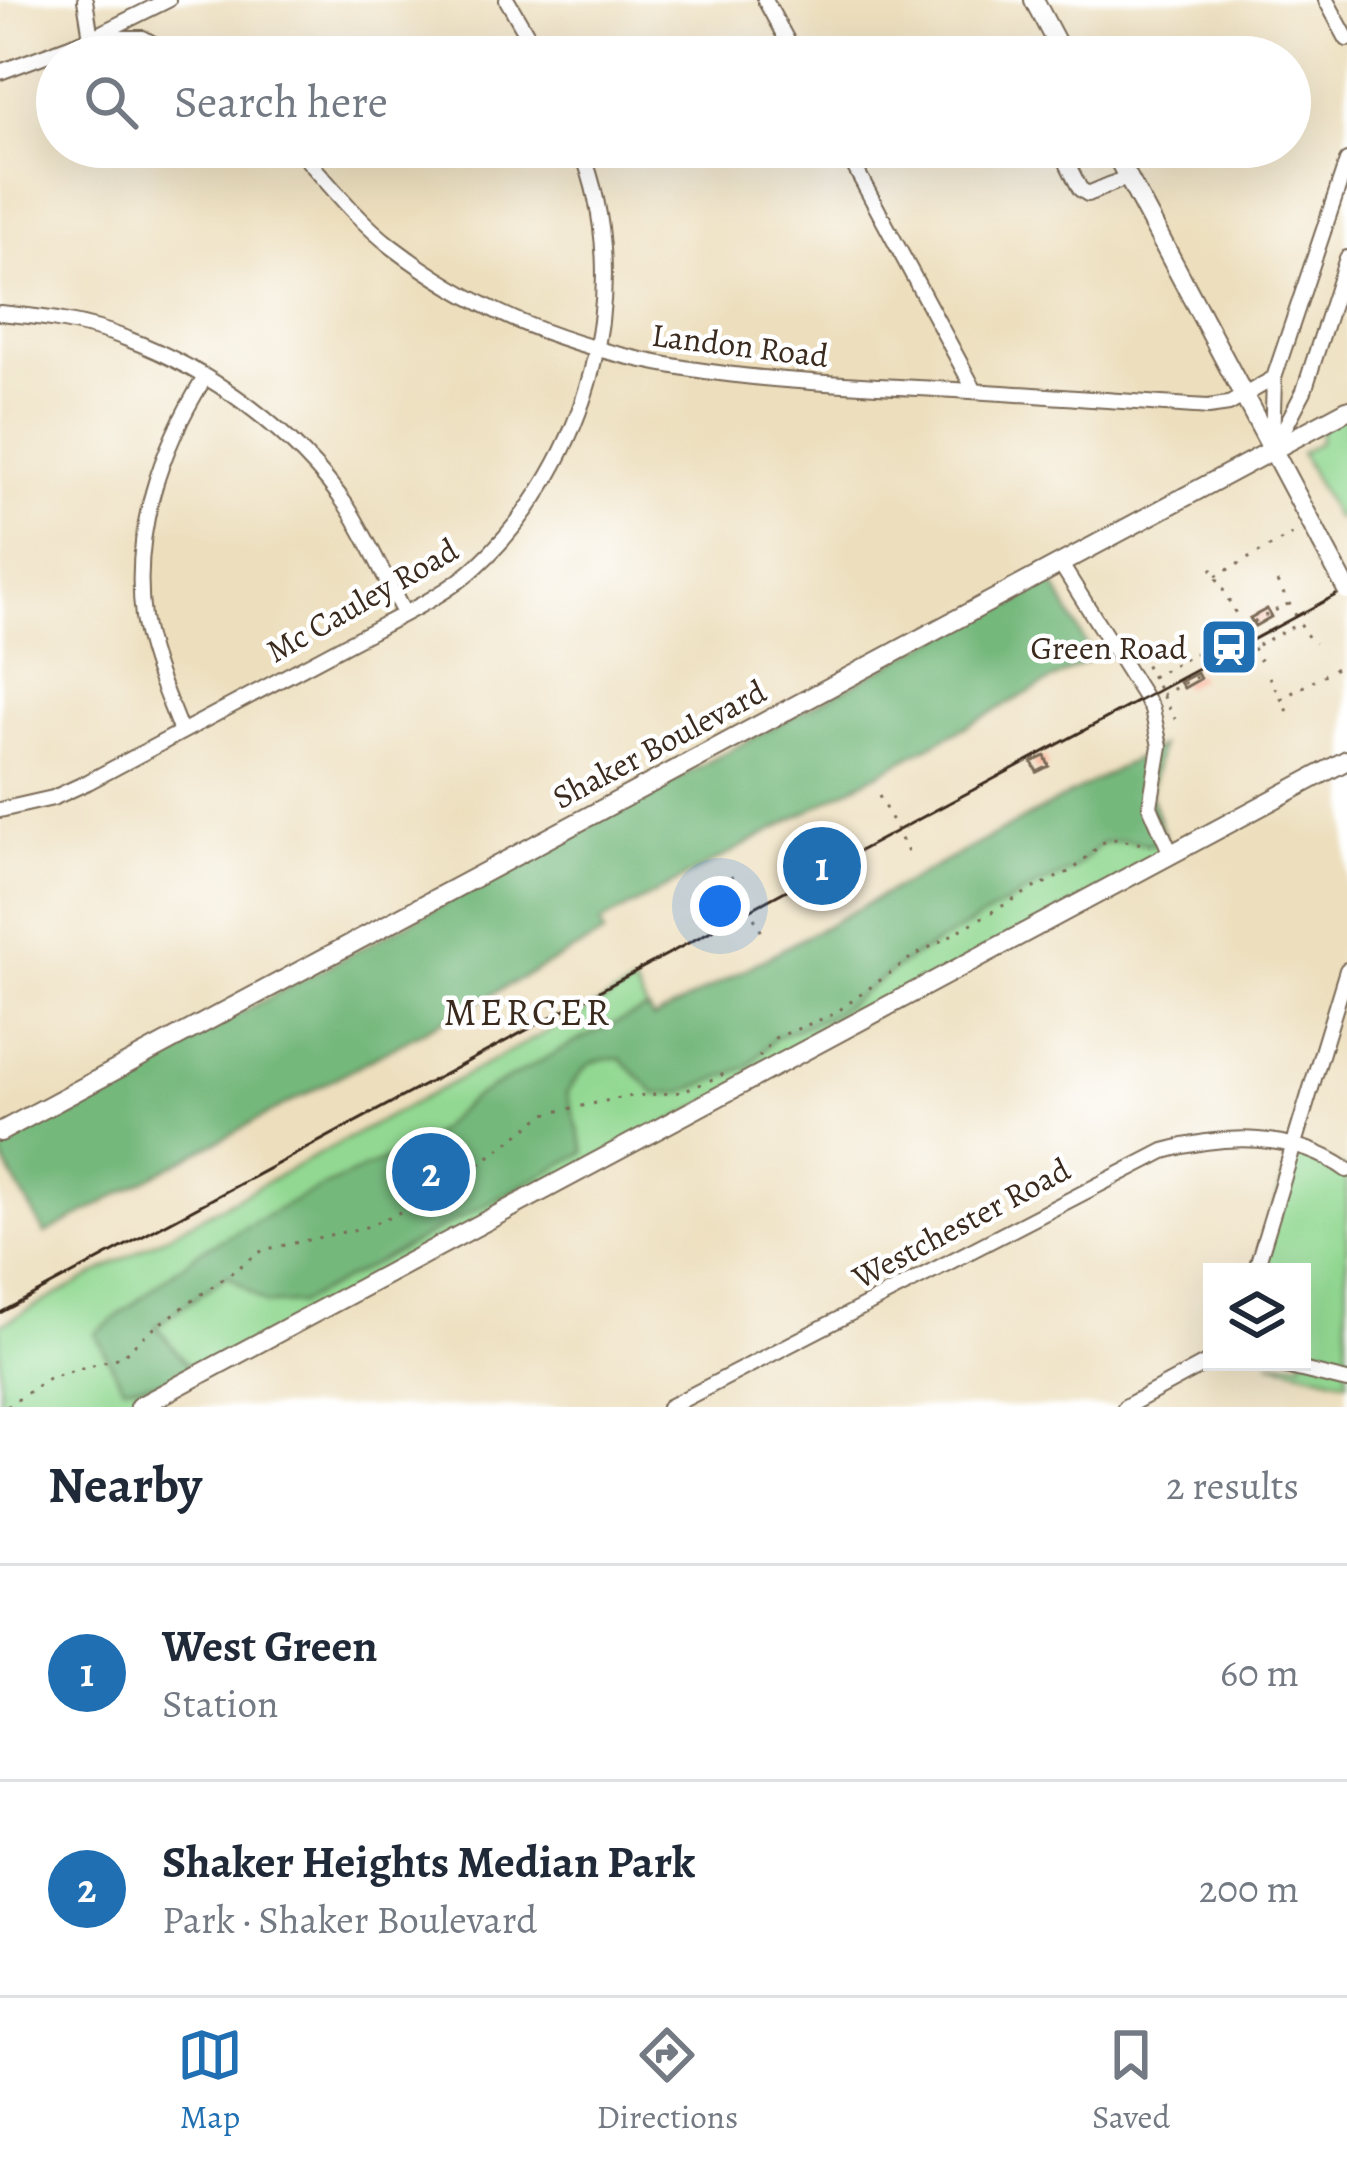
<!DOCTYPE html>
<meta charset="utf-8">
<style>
:root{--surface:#fff;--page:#f6f6f7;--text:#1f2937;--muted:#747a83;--line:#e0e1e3;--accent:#1f6fb2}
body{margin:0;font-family:Alegreya,serif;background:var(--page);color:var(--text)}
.controls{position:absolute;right:36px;bottom:36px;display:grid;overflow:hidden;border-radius:0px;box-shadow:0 12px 48px #0002}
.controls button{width:108px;height:108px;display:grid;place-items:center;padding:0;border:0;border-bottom:3px solid var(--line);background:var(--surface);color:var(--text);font:60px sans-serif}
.you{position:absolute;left:720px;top:906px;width:42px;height:42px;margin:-30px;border:9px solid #fff;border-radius:50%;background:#1a73e8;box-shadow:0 0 0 18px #1a73e833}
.badge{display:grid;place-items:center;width:78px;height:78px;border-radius:50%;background:var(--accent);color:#fff;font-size:39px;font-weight:700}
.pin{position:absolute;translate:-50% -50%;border:6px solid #fff;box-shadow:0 3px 12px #0006}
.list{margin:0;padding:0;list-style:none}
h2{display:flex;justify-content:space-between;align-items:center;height:156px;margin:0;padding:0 48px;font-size:51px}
h2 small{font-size:39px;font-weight:400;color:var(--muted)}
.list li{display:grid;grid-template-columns:78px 1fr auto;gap:36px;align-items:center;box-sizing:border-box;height:216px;padding:0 48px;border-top:3px solid var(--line)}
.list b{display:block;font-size:45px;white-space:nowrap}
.list p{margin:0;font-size:39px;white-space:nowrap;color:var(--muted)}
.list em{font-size:39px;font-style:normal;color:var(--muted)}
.icon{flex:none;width:66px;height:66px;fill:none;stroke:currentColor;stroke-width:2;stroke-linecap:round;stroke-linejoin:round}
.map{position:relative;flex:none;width:1347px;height:1407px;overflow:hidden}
.search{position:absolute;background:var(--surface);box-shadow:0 12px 48px #0002;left:36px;right:36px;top:36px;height:132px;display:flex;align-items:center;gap:30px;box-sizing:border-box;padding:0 42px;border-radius:66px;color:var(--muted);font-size:45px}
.sheet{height:588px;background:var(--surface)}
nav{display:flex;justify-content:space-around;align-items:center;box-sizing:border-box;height:168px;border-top:3px solid var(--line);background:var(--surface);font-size:33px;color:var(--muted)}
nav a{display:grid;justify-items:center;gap:6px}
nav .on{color:var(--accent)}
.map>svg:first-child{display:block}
.green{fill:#92d892;stroke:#668158;stroke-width:3}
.forest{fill:#75b87c;stroke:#58714d;stroke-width:3}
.building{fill:#f9a78a}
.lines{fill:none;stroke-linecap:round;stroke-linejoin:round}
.minor-casing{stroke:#796956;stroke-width:18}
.major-casing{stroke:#796956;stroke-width:22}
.path{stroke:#796956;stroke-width:3;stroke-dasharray:3 9;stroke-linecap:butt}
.minor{stroke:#fff;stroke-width:14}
.major{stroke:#fff;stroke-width:18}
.tram{stroke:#3b2a1e;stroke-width:3}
.major-bridge-casing{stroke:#796956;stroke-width:22;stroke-linecap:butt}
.major-bridge{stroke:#fff;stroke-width:18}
.labels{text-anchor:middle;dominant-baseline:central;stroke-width:9;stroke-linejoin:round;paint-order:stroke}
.street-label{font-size:33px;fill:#3b2a1e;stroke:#fff}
.poi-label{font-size:33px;fill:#3b2a1e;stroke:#fff;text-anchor:end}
.quarter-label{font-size:39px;letter-spacing:3px;fill:#3b2a1e;stroke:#fff}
</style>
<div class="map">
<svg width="1347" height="1407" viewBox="0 0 1347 1407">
<rect width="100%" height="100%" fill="#fff"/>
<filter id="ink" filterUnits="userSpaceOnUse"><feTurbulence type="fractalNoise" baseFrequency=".00833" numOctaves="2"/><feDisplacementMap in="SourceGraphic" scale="24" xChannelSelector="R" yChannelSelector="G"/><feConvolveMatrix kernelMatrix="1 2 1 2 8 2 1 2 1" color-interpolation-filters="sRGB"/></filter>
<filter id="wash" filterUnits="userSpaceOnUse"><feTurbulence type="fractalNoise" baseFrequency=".004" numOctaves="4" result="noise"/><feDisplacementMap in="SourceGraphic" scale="48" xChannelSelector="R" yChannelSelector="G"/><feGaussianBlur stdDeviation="2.7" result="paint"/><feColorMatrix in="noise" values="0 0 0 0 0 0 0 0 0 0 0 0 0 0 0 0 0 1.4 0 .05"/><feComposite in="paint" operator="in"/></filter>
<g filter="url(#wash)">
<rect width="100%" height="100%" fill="#eddfbe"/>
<path class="green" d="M 1347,410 L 1347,512 L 1336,519 L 1301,453 L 1320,442 L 1320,424 Z
M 1160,746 L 1150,793 L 1171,854 L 139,1407 L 0,1407 L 0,1325 L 634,985 L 653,1019 Z
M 1293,1146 L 1347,1170 L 1347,1381 L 1269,1362 L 1302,1362 L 1302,1272 L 1255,1272 Z"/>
<path class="forest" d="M 1051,578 L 1093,658 L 600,923 L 604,934 L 45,1234 L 0,1154 L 0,1142 Z
M 1160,746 L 1150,793 L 1164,839 L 1149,845 L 1125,840 L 1102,843 L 1073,870 L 1034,888 L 909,959 L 834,1014 L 775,1038 L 748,1067 L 683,1092 L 656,1094 L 621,1059 C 589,1057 583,1067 567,1093 L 585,1152 L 300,1303 L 266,1304 L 228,1275 L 156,1326 L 191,1369 L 169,1381 L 123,1386 L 95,1334 L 199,1252 L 305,1195 L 426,1141 L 471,1099 L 583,1038 L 647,1009 L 653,1019 Z"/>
<g id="blocks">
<path class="building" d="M 1267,609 L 1271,617 L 1255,626 L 1250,618 Z
M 1197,673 L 1200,679 L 1184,688 L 1180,682 Z
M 1045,756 L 1049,766 L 1037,772 L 1032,762 Z"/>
</g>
</g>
<g filter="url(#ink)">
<use href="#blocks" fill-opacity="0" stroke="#796956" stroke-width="3"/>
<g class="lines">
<defs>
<path id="minor" d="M 85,0 L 91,38 L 143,38 L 176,57
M 507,0 L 540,57
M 765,0 L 796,57
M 1326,0 L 1347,39
M 0,72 L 91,38 L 168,0
M 296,147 C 326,180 356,219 391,246 C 557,374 736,379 936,389 C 1027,394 1117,401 1208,407 L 1229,404 L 1274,378
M 844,147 L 975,391
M 1093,147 L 1068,165 L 1080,189 L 1088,194 L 1128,177
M 0,313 C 42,317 85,322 125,338 C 211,370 296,432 348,508 C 369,541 385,579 404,613
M 1272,445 L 1274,378 L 1347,161
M 1275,446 L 1304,391 L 1347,258
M 1060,563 L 1152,709 L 1160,746 L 1150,806 L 1171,854
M 181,732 C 167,695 149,657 143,617 C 132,533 160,449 204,379
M 0,810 L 53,798 L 88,782 C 174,736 260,690 345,645 C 387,622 445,597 478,565 C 588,462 637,289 580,147
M 1255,1272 L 1347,970
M 1269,1362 L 1347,1381
M 669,1407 L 1164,1151 C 1224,1134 1294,1132 1347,1170
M 1125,1407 L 1212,1360"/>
<path id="major" d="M 1034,0 L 1064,57
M 1112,147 L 1322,543
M 0,1132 L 1347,410
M 139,1407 L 1347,760"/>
</defs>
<use href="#minor" class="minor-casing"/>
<use href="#major" class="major-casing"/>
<path class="path" d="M 1216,576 L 1293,534
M 1277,582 L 1308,637 L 1315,643
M 1243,627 L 1288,604
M 1253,648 L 1261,662
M 1140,654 L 1175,719
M 1152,677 L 1243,627 L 1207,560
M 1269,677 L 1289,713
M 1162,695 L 1300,623
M 1281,699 L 1347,662
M 879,796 L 912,860
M 731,876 L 765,938
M 759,1057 L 775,1038 L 834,1014 L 909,959 L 1034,888 L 1073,870 L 1102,843 L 1113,839 L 1150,845
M 7,1407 L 50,1377 L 121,1357 L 146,1334 L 263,1250 L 366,1227 L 439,1195 L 545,1114 L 624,1097 L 683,1092 L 724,1074"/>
<use href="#minor" class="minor"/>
<use href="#major" class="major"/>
<path class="tram" d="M 0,1313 L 1347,589"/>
<defs>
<path id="major-bridge" d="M 1322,543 L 1347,590"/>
</defs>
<use href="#major-bridge" class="major-bridge-casing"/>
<use href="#major-bridge" class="major-bridge"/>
</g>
</g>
<defs>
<symbol id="station-square" viewBox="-11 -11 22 22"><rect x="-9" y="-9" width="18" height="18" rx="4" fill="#1f6fb2" stroke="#fff"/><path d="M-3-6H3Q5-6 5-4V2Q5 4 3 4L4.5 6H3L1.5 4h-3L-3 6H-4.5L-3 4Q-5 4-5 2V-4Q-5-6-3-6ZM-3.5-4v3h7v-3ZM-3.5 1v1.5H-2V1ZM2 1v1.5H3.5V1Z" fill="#fff"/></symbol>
</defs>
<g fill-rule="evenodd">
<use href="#station-square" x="1196" y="614" width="66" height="66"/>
</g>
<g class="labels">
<g class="street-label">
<text transform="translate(740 345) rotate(7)">Landon Road</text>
<text transform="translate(362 600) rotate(-30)">Mc Cauley Road</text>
<text transform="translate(659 744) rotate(-28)">Shaker Boulevard</text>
<text transform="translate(961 1223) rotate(-28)">Westchester Road</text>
</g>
<g class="poi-label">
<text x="1187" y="647">Green Road</text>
</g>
<g class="quarter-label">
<text x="528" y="1011">MERCER</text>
</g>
</g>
</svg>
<div class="controls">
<button><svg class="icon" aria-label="layers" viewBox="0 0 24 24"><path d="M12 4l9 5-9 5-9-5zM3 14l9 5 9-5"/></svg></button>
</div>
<div class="you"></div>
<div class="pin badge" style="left:822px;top:866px">1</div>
<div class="pin badge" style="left:431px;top:1172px">2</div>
<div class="search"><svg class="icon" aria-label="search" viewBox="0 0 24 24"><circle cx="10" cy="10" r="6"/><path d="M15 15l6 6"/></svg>Search here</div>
</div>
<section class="sheet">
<h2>Nearby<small>2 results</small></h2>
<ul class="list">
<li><span class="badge">1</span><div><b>West Green</b><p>Station</p></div><em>60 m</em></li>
<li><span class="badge">2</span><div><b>Shaker Heights Median Park</b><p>Park · Shaker Boulevard</p></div><em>200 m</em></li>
</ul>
</section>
<nav>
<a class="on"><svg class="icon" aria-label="map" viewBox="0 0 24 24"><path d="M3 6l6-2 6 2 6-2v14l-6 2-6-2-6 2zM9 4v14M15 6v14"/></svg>Map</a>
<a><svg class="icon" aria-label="directions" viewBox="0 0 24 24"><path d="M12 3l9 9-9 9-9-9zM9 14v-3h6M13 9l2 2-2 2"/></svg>Directions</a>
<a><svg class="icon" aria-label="saved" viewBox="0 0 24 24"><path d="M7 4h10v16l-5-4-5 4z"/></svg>Saved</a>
</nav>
